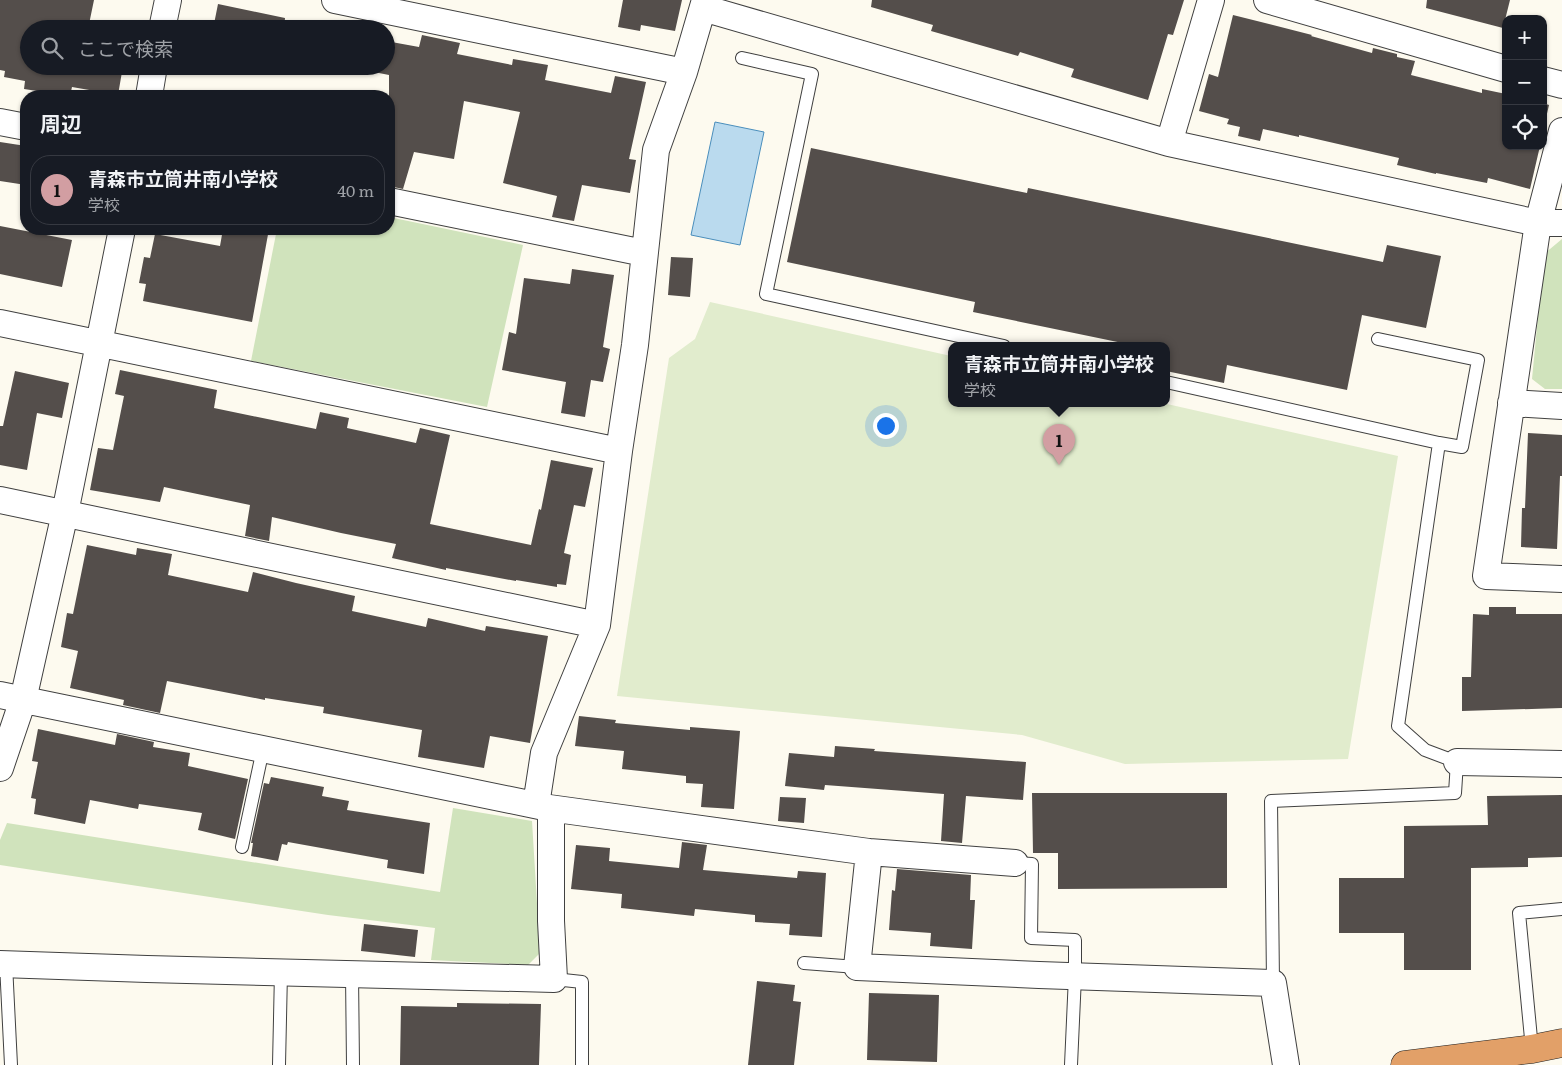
<!DOCTYPE html>
<html lang="ja">
<meta charset="utf-8">
<style>
:root{--surface:#171b24;--page:#20242c;--text:#f1f3f6;--muted:#9ea1a6;--line:#363941;--accent:#d29ea2}
body{margin:0;font-family:Literata,"Noto Sans JP",serif;background:var(--page);color:var(--text)}
.controls{position:absolute;right:15px;top:15px;display:grid;overflow:hidden;border-radius:10px;box-shadow:0 1px 4px #0004}
.controls button{width:45px;height:45px;display:grid;place-items:center;padding:0;border:0;border-bottom:1px solid var(--line);background:var(--surface);color:var(--text);font:25px sans-serif}
.you{position:absolute;left:885px;top:425px;width:18px;height:18px;margin:-12px;border:4px solid #fff;border-radius:50%;background:#1a73e8;box-shadow:0 0 0 8px #1a73e833}
.badge{display:grid;place-items:center;width:32px;height:32px;border-radius:50%;background:var(--accent);color:#111;font-size:16px;font-weight:700}
.pin{position:absolute;translate:-50% -41px;filter:drop-shadow(0 1px 2px #0008)}
.pin::after{content:'';position:absolute;top:26px;width:18px;height:15px;background:inherit;clip-path:polygon(0 0,100% 0,50% 100%)}
.popup{position:absolute;left:948px;top:342px;width:222px;height:65px;box-sizing:border-box;display:grid;place-content:center;border-radius:10px;background:var(--surface);filter:drop-shadow(0 1px 4px #0005);font-size:16px;white-space:nowrap;color:var(--muted)}
.popup b{font-size:19px;color:var(--text)}
.popup::after{content:'';position:absolute;left:50%;top:100%;margin-left:-10px;border:10px solid transparent;border-top-color:var(--surface)}
.list{margin:0;padding:0;list-style:none}
h2{display:flex;justify-content:space-between;align-items:center;height:65px;margin:0;padding:0 20px;font-size:21px}
h2 small{font-size:16px;font-weight:400;color:var(--muted)}
.list li{display:grid;grid-template-columns:32px 1fr auto;gap:15px;align-items:center;box-sizing:border-box;height:70px;margin:0 10px 10px;padding:0 10px;border:1px solid var(--line);border-radius:20px}
.list b{display:block;font-size:19px;white-space:nowrap}
.list p{margin:0;font-size:16px;white-space:nowrap;color:var(--muted)}
.list em{font-size:16px;font-style:normal;color:var(--muted)}
.icon{flex:none;width:28px;height:28px;fill:none;stroke:currentColor;stroke-width:2;stroke-linecap:round;stroke-linejoin:round}
.map{position:relative;flex:none;width:1562px;height:1065px;overflow:hidden}
.search{position:absolute;background:var(--surface);box-shadow:0 1px 4px #0004;left:20px;top:20px;width:375px;height:55px;display:flex;align-items:center;gap:12px;box-sizing:border-box;padding:0 18px;border-radius:28px;color:var(--muted);font-size:19px}
.panel{position:absolute;background:var(--surface);box-shadow:0 1px 4px #0004;left:20px;top:90px;width:375px;height:145px;border-radius:20px}
.map>svg:first-child{display:block}
.green{fill:#d0e3bc}
.pitch{fill:#e1eccd}
.water{fill:#badaee;stroke:#4a8ebc}
.building{fill:#544e4b}
.lines{fill:none;stroke-linecap:round;stroke-linejoin:round}
.lane-casing{stroke:#404040;stroke-width:14}
.street-casing{stroke:#404040;stroke-width:28}
.highway-casing{stroke:#1e1e1e;stroke-width:29}
.lane{stroke:#fff;stroke-width:12}
.street{stroke:#fff;stroke-width:26}
.highway{stroke:#e2a068;stroke-width:28}
</style>
<div class="map">
<svg width="1562" height="1065" viewBox="0 0 1562 1065">
<rect width="100%" height="100%" fill="#fdfaef"/>
<path class="green" d="M 389,217 L 523,245 L 487,407 L 251,361 L 277,229 L 389,229 Z
M 1562,239 L 1562,389 L 1545,389 L 1532,379 L 1544,254 Z
M 453,808 L 532,821 L 540,953 L 528,965 L 431,960 L 435,928 L 328,915 L 0,865 L 0,840 L 7,823 L 440,892 Z"/>
<path class="pitch" d="M 710,302 L 951,356 L 952,404 L 1167,404 L 1398,456 L 1348,759 L 1125,764 L 1022,735 L 617,696 L 669,358 L 695,339 Z"/>
<path class="water" d="M 715,122 L 764,132 L 740,245 L 691,235 Z"/>
<path class="building" d="M 0,0 L 94,0 L 88,29 L 29,29 L 29,66 L 123,66 L 118,95 L 72,87 L 70,96 L 24,89 L 25,81 L 4,77 L 5,71 L 0,70 Z
M 623,0 L 682,0 L 675,31 L 641,25 L 640,31 L 618,27 Z
M 872,0 L 1184,0 L 1173,35 L 1168,34 L 1148,100 L 1071,77 L 1074,69 L 1020,52 L 1018,56 L 931,31 L 933,25 L 871,7 Z
M 1427,0 L 1510,0 L 1503,28 L 1426,8 Z
M 218,4 L 285,18 L 284,29 L 213,29 Z
M 1233,15 L 1312,35 L 1311,36 L 1372,53 L 1373,48 L 1397,54 L 1397,57 L 1415,61 L 1411,75 L 1482,93 L 1482,89 L 1506,94 L 1506,146 L 1540,146 L 1530,189 L 1488,178 L 1487,183 L 1436,173 L 1436,174 L 1397,165 L 1399,158 L 1299,135 L 1299,137 L 1263,129 L 1260,141 L 1238,136 L 1240,127 L 1227,124 L 1229,119 L 1199,111 L 1209,74 L 1218,77 Z
M 422,35 L 460,43 L 457,54 L 512,65 L 513,59 L 548,65 L 545,80 L 611,93 L 615,76 L 646,82 L 629,159 L 636,160 L 630,193 L 582,185 L 574,221 L 552,217 L 557,196 L 503,183 L 520,112 L 464,101 L 454,159 L 414,152 L 403,189 L 389,186 L 389,75 L 344,66 L 386,66 L 386,41 L 419,47 Z
M 310,66 L 340,66 L 339,72 Z
M 1543,103 L 1549,105 L 1543,131 Z
M 0,142 L 26,146 L 26,185 L 0,181 Z
M 811,148 L 1027,193 L 1028,188 L 1383,262 L 1387,245 L 1441,256 L 1426,328 L 1362,315 L 1347,390 L 1227,365 L 1224,383 L 1166,371 L 1166,346 L 1137,346 L 973,312 L 975,302 L 787,262 Z
M 0,226 L 72,240 L 62,287 L 0,274 Z
M 223,229 L 269,229 L 252,322 L 143,301 L 146,284 L 139,283 L 144,257 L 150,258 L 155,234 L 220,246 Z
M 671,257 L 693,258 L 690,297 L 668,295 Z
M 572,269 L 614,275 L 603,347 L 610,349 L 603,382 L 591,380 L 585,417 L 561,413 L 566,382 L 502,370 L 509,332 L 516,334 L 524,278 L 570,284 Z
M 120,370 L 217,390 L 214,408 L 316,429 L 320,412 L 349,418 L 347,428 L 416,443 L 420,428 L 450,435 L 430,524 L 531,545 L 539,509 L 541,510 L 551,460 L 593,468 L 585,507 L 574,505 L 564,553 L 571,555 L 566,585 L 557,584 L 557,587 L 516,580 L 516,581 L 446,568 L 446,570 L 392,558 L 396,544 L 341,533 L 272,517 L 269,541 L 245,536 L 250,505 L 164,487 L 160,502 L 90,490 L 98,448 L 113,450 L 124,396 L 115,394 Z
M 15,371 L 69,383 L 62,418 L 37,413 L 27,470 L 0,465 L 0,426 L 3,426 Z
M 1528,433 L 1562,435 L 1562,476 L 1560,476 L 1557,549 L 1521,547 L 1522,508 L 1525,508 Z
M 87,545 L 136,555 L 137,548 L 172,554 L 168,575 L 248,592 L 253,572 L 296,583 L 355,596 L 352,611 L 426,627 L 428,618 L 485,631 L 486,626 L 548,636 L 530,743 L 490,736 L 484,768 L 418,757 L 422,730 L 323,713 L 324,707 L 265,698 L 265,700 L 167,681 L 160,713 L 123,705 L 124,700 L 70,688 L 78,651 L 61,647 L 67,613 L 73,614 Z
M 1489,607 L 1516,607 L 1516,614 L 1562,614 L 1562,708 L 1462,711 L 1462,677 L 1471,677 L 1473,614 L 1489,615 Z
M 579,716 L 616,720 L 615,723 L 690,730 L 690,727 L 740,731 L 734,809 L 701,807 L 703,784 L 686,783 L 686,776 L 622,769 L 624,751 L 575,746 Z
M 38,729 L 115,745 L 117,734 L 154,742 L 153,747 L 190,753 L 188,766 L 248,779 L 235,839 L 198,830 L 202,813 L 139,804 L 138,809 L 90,800 L 85,824 L 34,814 L 36,799 L 31,798 L 38,762 L 32,761 Z
M 835,746 L 875,749 L 874,751 L 1026,762 L 1023,800 L 966,796 L 962,843 L 941,841 L 944,794 L 825,785 L 824,790 L 785,786 L 789,753 L 834,757 Z
M 271,777 L 324,787 L 322,796 L 349,801 L 347,810 L 430,823 L 424,874 L 387,868 L 388,860 L 288,842 L 287,845 L 282,844 L 278,861 L 251,856 L 253,843 L 251,843 L 264,783 L 269,784 Z
M 1032,793 L 1227,793 L 1227,888 L 1058,889 L 1058,853 L 1033,853 Z
M 1562,795 L 1562,857 L 1528,858 L 1528,867 L 1471,868 L 1471,970 L 1404,970 L 1404,933 L 1339,933 L 1339,878 L 1404,878 L 1404,826 L 1488,825 L 1487,796 Z
M 780,797 L 806,798 L 804,823 L 778,821 Z
M 682,842 L 707,845 L 703,870 L 797,878 L 798,871 L 826,873 L 822,937 L 789,935 L 790,924 L 755,922 L 755,915 L 695,909 L 694,916 L 621,908 L 622,894 L 571,889 L 576,845 L 610,848 L 609,861 L 679,868 Z
M 897,869 L 971,875 L 970,900 L 975,900 L 972,949 L 930,946 L 931,933 L 889,930 L 892,890 L 895,891 Z
M 364,924 L 418,930 L 415,957 L 361,951 Z
M 757,981 L 795,985 L 793,1001 L 801,1002 L 794,1065 L 748,1065 Z
M 869,993 L 939,995 L 937,1062 L 867,1060 Z
M 457,1003 L 541,1004 L 539,1065 L 400,1065 L 401,1006 L 457,1007 Z"/>
<g class="lines">
<defs>
<path id="lane" d="M 742,58 L 812,74 L 766,294 L 1004,346
M 1378,339 L 1478,360 L 1462,447 L 1439,443
M 1166,382 L 1439,443 L 1398,726 L 1425,750 L 1457,762 L 1455,793 L 1271,801 L 1273,983
M 242,847 L 263,749
M 1015,863 L 1032,864 L 1031,938 L 1075,940 L 1075,976 L 1071,1065
M 804,963 L 857,967
M 6,964 L 11,1065
M 352,974 L 353,1065
M 554,979 L 582,982 L 582,1065
M 1532,1049 L 1519,913 L 1562,909
M 279,1065 L 281,972"/>
<path id="street" d="M 335,0 L 684,72
M 1267,0 L 1506,69
M 703,8 L 1169,143 L 1538,223 L 1562,223
M 162,29 L 168,0
M 1543,80 L 1562,85
M 149,96 L 154,66
M 0,122 L 26,127
M 1562,131 L 1538,223 L 1486,576 L 1562,579
M 1169,143 L 1211,0
M 389,201 L 644,253
M 0,323 L 619,451
M 1511,403 L 1562,406
M 0,500 L 597,625
M 0,695 L 549,808 L 869,852 L 1015,863
M 1457,762 L 1562,764
M 0,768 L 23,700 L 65,513 L 122,229
M 536,805 L 544,753 L 597,625 L 619,451 L 635,345 L 656,150 L 684,72 L 705,0
M 869,852 L 857,967 L 1039,975 L 1273,983 L 1286,1065
M 0,964 L 147,969 L 554,979 L 551,921 L 551,818 L 549,808"/>
<path id="highway" d="M 1405,1065 L 1532,1049 L 1562,1043"/>
</defs>
<use href="#lane" class="lane-casing"/>
<use href="#street" class="street-casing"/>
<use href="#highway" class="highway-casing"/>
<use href="#lane" class="lane"/>
<use href="#street" class="street"/>
<use href="#highway" class="highway"/>
</g>
</svg>
<div class="controls">
<button>+</button>
<button>−</button>
<button><svg class="icon" aria-label="locate" viewBox="0 0 24 24"><circle cx="12" cy="12" r="6"/><path d="M12 2v4M12 18v4M2 12h4M18 12h4"/></svg></button>
</div>
<div class="you"></div>
<div class="pin badge" style="left:1059px;top:465px">1</div>
<div class="popup"><b>青森市立筒井南小学校</b>学校</div>
<div class="search"><svg class="icon" aria-label="search" viewBox="0 0 24 24"><circle cx="10" cy="10" r="6"/><path d="M15 15l6 6"/></svg>ここで検索</div>
<section class="panel">
<h2>周辺<small></small></h2>
<ul class="list">
<li><span class="badge">1</span><div><b>青森市立筒井南小学校</b><p>学校</p></div><em>40 m</em></li>
</ul>
</section>
</div>
